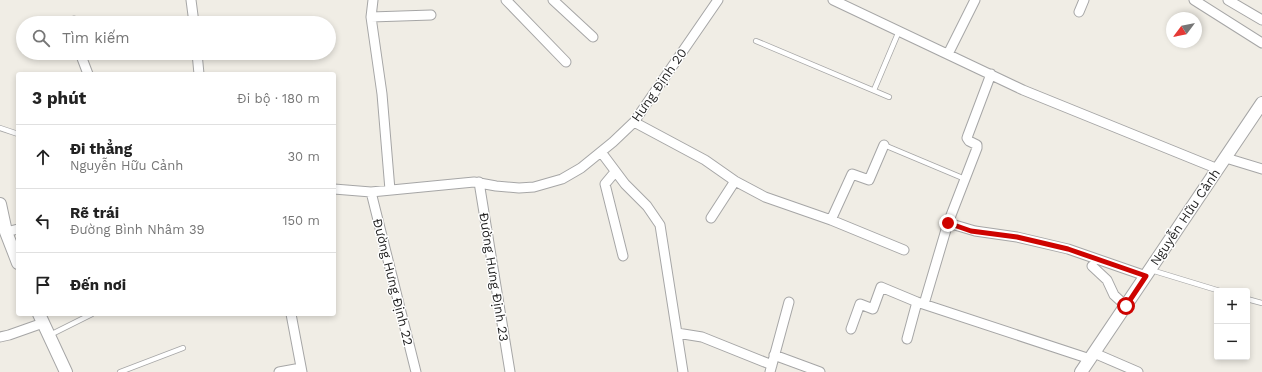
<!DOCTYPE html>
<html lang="vi">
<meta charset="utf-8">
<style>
:root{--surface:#fff;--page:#f6f6f6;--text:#222;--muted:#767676;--line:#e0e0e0}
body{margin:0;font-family:"Work Sans",sans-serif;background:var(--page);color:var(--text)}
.controls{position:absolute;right:12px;bottom:12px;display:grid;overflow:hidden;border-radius:4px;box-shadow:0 2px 6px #0003}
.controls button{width:36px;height:36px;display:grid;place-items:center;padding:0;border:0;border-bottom:1px solid var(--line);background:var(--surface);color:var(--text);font:20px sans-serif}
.compass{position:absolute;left:1166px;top:12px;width:36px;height:36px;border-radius:50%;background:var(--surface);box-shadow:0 2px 6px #0003;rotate:238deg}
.stop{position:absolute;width:12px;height:12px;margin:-9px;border:3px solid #ce0300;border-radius:50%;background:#fff}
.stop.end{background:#ce0300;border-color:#fff;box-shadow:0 1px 4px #0008}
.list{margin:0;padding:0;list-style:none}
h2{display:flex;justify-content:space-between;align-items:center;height:52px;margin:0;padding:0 16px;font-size:17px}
h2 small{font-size:13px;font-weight:400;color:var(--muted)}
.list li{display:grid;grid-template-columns:26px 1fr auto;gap:12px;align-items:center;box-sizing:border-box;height:64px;padding:0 16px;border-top:1px solid var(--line)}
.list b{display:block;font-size:15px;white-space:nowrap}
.list p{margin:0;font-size:13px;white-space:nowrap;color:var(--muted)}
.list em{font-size:13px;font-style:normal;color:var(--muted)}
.icon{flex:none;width:22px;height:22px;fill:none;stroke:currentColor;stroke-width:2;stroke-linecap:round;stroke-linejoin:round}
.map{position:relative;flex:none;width:1262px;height:372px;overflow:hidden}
.search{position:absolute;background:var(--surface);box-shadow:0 2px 6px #0003;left:16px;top:16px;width:320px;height:44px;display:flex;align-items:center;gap:10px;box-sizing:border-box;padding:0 14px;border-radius:22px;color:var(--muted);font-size:15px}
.panel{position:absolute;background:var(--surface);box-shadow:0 2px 6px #0003;left:16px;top:72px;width:320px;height:244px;border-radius:4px}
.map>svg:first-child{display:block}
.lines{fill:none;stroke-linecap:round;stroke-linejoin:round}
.service-casing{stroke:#a6a6a6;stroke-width:6}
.minor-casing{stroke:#a6a6a6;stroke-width:11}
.tertiary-casing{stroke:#a6a6a6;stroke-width:14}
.service{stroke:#fff;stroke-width:4.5}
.minor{stroke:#fff;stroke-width:9}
.tertiary{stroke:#fff;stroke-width:12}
.route{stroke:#ce0300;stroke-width:5}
.labels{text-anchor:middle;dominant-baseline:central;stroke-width:3;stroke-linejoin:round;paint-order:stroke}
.street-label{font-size:13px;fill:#1f1f1f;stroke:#fff}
</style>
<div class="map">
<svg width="1262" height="372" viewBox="0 0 1262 372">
<rect width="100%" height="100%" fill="#f0ede5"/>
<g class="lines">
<defs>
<path id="service" d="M 756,41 L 889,97
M 874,90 L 899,31
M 0,128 L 18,134
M 884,145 L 965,179
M 1151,270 L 1220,291
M 1247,299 L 1262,303
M 50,335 L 92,314
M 120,372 L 183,348"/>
<path id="minor" d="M 191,0 L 194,23
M 373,0 L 371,17 L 382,94 L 390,190
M 506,0 L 566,62
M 553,0 L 593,37
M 833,0 L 1023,90 L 1218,169
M 1194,0 L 1262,43
M 1228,0 L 1262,20
M 1079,12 L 1084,0
M 371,17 L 431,15
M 74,21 L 74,23
M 80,53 L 88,74
M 197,53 L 199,74
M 948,54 L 975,0
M 634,122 L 705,160 L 735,181 L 765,197 L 831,220 L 904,250
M 601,152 L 625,184 L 647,206 L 660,225 L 683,372
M 1226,158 L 1262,169
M 615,172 L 605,184 L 623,256
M 479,182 L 510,372
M 334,189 L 371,192 L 474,182 L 496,186 L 519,188 L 534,187 L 562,179 L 581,168 L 613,142 L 634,122 L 718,0
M 371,192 L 416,372
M 711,218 L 735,181
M 831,220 L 852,174 L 869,180 L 884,145
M 948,223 L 975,231 L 1017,237 L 1068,249 L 1146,276
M 6,232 L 18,229
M 1092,266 L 1107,280 L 1114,295 L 1126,306
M 924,304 L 948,223 L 977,148 L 977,145 L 969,141 L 967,138 L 968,135 L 991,74
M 291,314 L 302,372
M 851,329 L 860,304 L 873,309 L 881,287 L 917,302 L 1090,359
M 677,333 L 702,337 L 772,365
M 0,337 L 9,335 L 43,323
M 907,339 L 917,302
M 1094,353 L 1138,372
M 774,355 L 820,372
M 279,372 L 301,368
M 770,372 L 789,302"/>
<path id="tertiary" d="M 0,204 L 6,232 L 18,263
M 39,314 L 66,372
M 1081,372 L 1262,103"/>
</defs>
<use href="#service" class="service-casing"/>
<use href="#minor" class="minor-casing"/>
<use href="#tertiary" class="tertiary-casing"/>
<use href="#service" class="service"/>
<use href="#minor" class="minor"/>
<use href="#tertiary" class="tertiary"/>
</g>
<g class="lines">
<path class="route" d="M 948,223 L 971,231 L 1017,237 L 1068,249 L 1146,276 L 1126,306"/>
</g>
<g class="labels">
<g class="street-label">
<text transform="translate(659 85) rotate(-55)">Hưng Định 20</text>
<text transform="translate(1185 217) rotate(-56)">Nguyễn Hữu Cảnh</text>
<text transform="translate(494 277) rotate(81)">Đường Hưng Định 23</text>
<text transform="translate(393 282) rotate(76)">Đường Hưng Định 22</text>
</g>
</g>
</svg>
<div class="controls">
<button>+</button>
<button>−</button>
</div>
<svg class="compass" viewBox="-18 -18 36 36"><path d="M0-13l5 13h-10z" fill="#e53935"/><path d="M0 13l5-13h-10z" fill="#767676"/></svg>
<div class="stop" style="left:1126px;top:306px"></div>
<div class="stop end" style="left:948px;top:223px"></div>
<div class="search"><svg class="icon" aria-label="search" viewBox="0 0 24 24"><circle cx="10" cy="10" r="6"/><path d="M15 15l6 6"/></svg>Tìm kiếm</div>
<section class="panel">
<h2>3 phút<small>Đi bộ · 180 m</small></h2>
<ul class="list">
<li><svg class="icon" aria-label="ahead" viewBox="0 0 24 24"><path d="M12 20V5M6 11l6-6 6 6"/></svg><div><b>Đi thẳng</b><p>Nguyễn Hữu Cảnh</p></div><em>30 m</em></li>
<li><svg class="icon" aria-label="left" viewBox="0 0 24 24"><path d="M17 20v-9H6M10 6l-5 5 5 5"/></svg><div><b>Rẽ trái</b><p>Đường Bình Nhâm 39</p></div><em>150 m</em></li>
<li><svg class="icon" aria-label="arrive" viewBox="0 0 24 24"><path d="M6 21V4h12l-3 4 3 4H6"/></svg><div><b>Đến nơi</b></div></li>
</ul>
</section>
</div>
